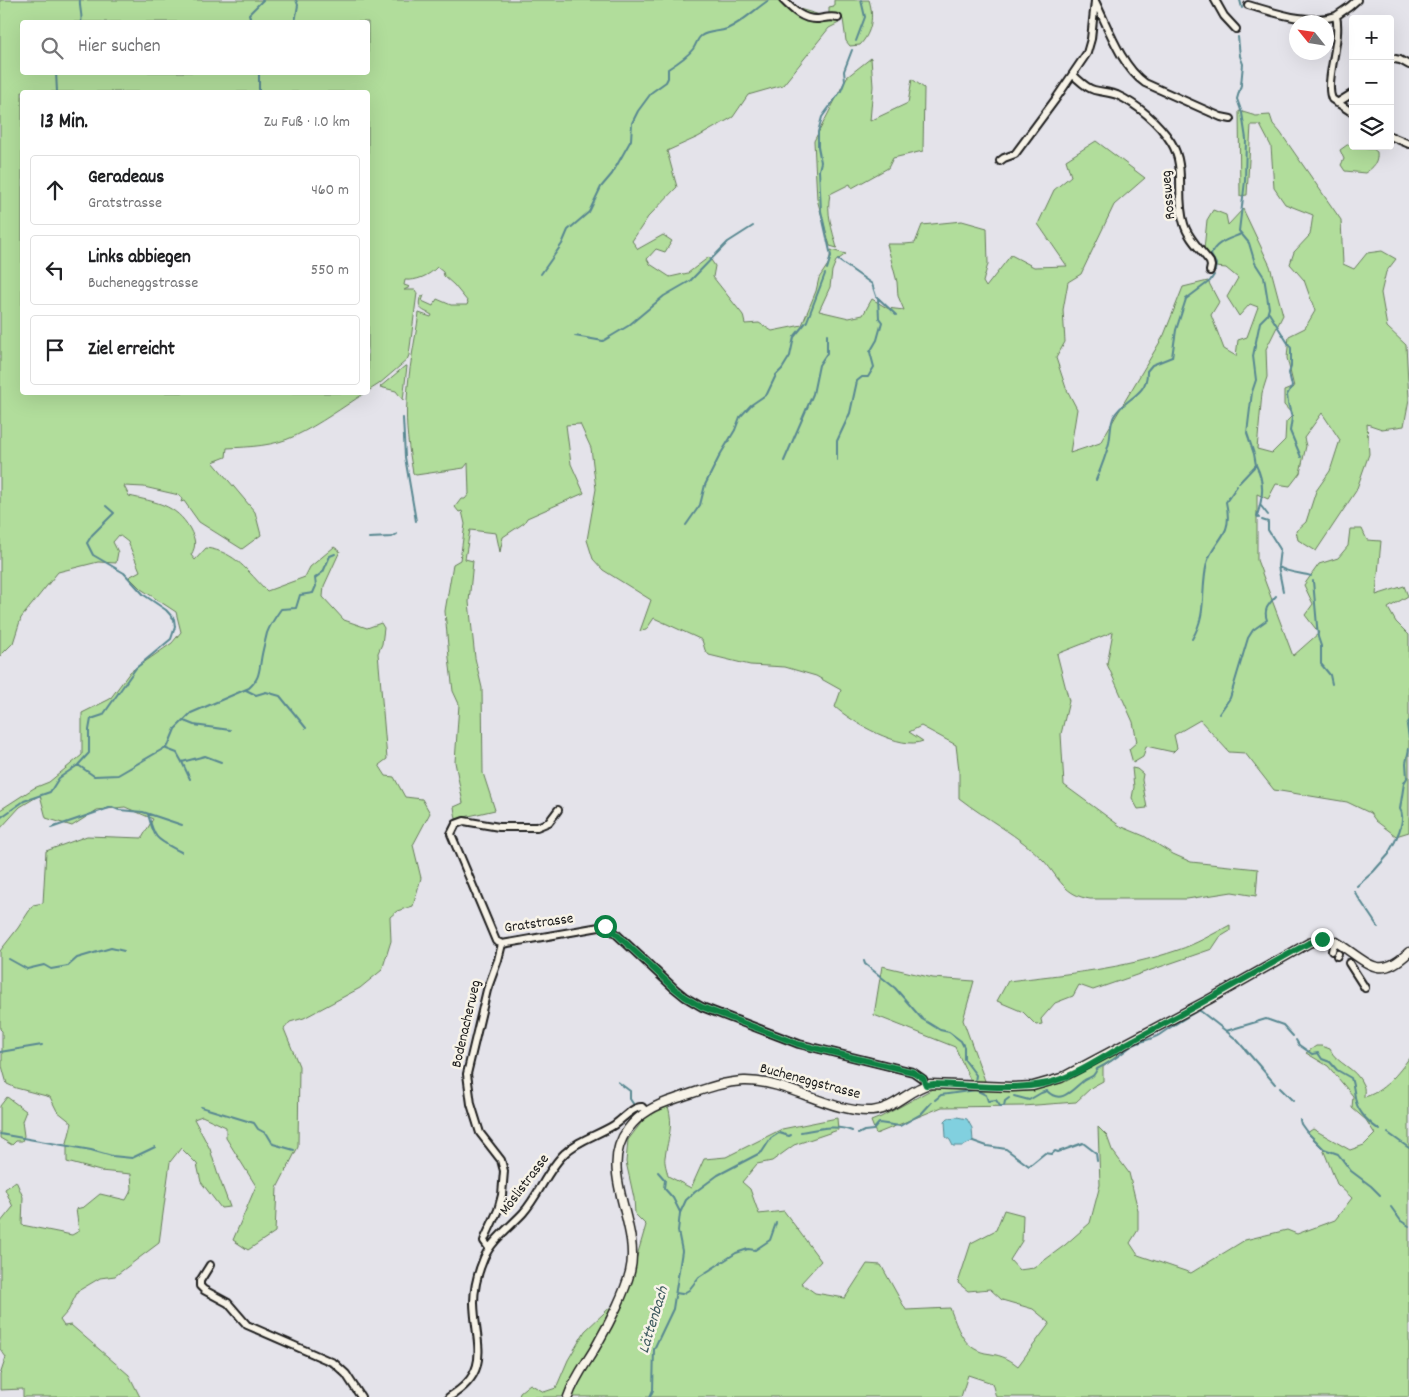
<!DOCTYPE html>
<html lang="de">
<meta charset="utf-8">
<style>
:root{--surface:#fff;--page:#f2f2f2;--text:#202124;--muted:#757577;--line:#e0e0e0}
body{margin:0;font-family:Dekko,sans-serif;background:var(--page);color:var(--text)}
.controls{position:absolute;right:15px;top:15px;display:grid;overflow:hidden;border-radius:5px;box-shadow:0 5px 20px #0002}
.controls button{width:45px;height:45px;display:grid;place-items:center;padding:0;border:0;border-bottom:1px solid var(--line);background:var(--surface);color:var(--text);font:25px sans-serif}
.compass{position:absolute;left:1289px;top:15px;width:45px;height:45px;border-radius:50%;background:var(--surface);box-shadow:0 5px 20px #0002;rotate:300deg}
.stop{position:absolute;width:15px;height:15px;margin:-11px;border:4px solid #0b8043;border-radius:50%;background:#fff}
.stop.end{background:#0b8043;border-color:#fff;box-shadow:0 1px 5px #0008}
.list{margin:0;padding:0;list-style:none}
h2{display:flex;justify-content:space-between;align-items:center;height:65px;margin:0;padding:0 20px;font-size:21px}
h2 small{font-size:16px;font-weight:400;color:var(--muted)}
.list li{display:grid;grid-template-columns:32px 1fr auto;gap:15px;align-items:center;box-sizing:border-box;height:70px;margin:0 10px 10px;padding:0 10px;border:1px solid var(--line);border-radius:5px}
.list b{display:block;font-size:19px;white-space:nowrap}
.list p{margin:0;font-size:16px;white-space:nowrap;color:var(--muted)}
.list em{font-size:16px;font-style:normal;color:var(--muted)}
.icon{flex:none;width:28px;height:28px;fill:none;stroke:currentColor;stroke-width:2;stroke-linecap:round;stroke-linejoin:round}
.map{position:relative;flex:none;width:1409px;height:1397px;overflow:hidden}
.search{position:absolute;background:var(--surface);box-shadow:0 5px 20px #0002;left:20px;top:20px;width:350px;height:55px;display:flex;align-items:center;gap:12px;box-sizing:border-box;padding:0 18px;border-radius:5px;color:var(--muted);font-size:19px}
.panel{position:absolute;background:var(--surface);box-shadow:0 5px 20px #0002;left:20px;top:90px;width:350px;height:305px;border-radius:5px}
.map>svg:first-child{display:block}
.green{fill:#b1dd9b;stroke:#667c5c;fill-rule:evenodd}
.water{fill:#81d0df;stroke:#598891}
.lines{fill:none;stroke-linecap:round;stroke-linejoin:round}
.stream{stroke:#598891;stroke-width:2}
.minor-casing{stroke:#1c1c1c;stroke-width:10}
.tertiary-casing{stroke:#1c1c1c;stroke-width:11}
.minor{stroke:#f7f3e8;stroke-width:6}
.tertiary{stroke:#f7f3e8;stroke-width:8}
.route{stroke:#0b8043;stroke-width:6}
.labels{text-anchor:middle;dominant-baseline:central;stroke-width:5;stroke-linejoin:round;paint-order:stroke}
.street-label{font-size:15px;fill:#1c1c1c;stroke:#f7f3e8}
.water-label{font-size:16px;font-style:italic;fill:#3f5b60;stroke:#f7f3e8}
</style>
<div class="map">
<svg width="1409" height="1397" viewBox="0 0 1409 1397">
<rect width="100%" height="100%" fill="#e4e3ea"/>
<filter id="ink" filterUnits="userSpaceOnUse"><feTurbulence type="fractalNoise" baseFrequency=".02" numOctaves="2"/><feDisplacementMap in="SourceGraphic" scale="10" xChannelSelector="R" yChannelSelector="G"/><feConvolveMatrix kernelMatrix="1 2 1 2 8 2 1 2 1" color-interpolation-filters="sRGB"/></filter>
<g filter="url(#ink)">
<path class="green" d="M 0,0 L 782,0 L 796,8 L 834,19 L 839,23 L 829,28 L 783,85 L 748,95 L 733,117 L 698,137 L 667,151 L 677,187 L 648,217 L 632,241 L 638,249 L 663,235 L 672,241 L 665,252 L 656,249 L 647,259 L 650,264 L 670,277 L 688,273 L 709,257 L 715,266 L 713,277 L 743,315 L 745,324 L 759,323 L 772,331 L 802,325 L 816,291 L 819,278 L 829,263 L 831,250 L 846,254 L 836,261 L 832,271 L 830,287 L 819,311 L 849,318 L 863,315 L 872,299 L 887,308 L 904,310 L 898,296 L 897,282 L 887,244 L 905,244 L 915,243 L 922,225 L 962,221 L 987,228 L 988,264 L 983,282 L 986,287 L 1011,255 L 1034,267 L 1067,266 L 1038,224 L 1054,190 L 1071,176 L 1066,160 L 1096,141 L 1145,178 L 1114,205 L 1081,274 L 1068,282 L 1063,310 L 1065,342 L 1056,358 L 1066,388 L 1077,409 L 1070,453 L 1100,443 L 1164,335 L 1183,287 L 1208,281 L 1219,302 L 1211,315 L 1224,349 L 1236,356 L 1238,340 L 1247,337 L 1258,307 L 1250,304 L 1239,316 L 1227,297 L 1238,278 L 1226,268 L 1216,267 L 1204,249 L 1207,220 L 1213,210 L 1226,215 L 1228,225 L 1243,209 L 1270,266 L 1283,315 L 1266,349 L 1267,377 L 1262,393 L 1257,449 L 1272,453 L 1285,440 L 1286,422 L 1293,415 L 1284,405 L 1284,391 L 1294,387 L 1287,358 L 1289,336 L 1305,328 L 1315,311 L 1304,280 L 1290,264 L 1294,252 L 1310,235 L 1313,215 L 1285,204 L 1274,188 L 1271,146 L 1260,125 L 1251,125 L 1247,195 L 1240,196 L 1239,111 L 1256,116 L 1270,115 L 1273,124 L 1280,132 L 1341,220 L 1343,264 L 1354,269 L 1367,253 L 1382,251 L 1396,259 L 1386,272 L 1381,293 L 1387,327 L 1406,345 L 1409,399 L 1404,426 L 1382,429 L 1367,424 L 1369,454 L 1356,491 L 1316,551 L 1298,540 L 1296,531 L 1306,522 L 1316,491 L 1330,471 L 1340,440 L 1322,413 L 1304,438 L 1306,446 L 1300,473 L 1290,486 L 1276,484 L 1268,499 L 1257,494 L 1257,560 L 1293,656 L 1319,633 L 1305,615 L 1313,604 L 1304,585 L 1319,564 L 1338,558 L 1348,546 L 1350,529 L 1362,529 L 1367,540 L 1381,541 L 1376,595 L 1404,586 L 1408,596 L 1388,608 L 1396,622 L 1409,635 L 1409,832 L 1396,836 L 1376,821 L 1370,813 L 1347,802 L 1274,790 L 1245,753 L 1229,752 L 1200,720 L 1174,735 L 1177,748 L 1173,752 L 1146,746 L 1143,757 L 1133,763 L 1129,749 L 1137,742 L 1133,722 L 1107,664 L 1113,632 L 1057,654 L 1069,701 L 1061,734 L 1064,785 L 1120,826 L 1144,836 L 1173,854 L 1191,862 L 1258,869 L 1256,896 L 1232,892 L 1187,899 L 1090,899 C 1064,895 1060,879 1044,861 C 1019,835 987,820 959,798 L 959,770 L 956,745 L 921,726 L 909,732 L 923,741 C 901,751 852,722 835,707 L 841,690 L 816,676 L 785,667 L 750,665 L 709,655 L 705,650 L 702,640 L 654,618 L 646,630 L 640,631 L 651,600 L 603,570 L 593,559 L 587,540 L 596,489 L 591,448 L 580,424 L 566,425 L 571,464 L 584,493 L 527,518 L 524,523 L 503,537 L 500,552 L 496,533 L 470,530 L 465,559 L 473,561 L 469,602 L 475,658 L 482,688 L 483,773 L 495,810 L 456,819 L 454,807 L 463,803 L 455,762 L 459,704 L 453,691 L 449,658 L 445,611 L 453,564 L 460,560 L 465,524 L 462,511 L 459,512 L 455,507 L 461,499 L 465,499 L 469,494 L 468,463 L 464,468 L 416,475 L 413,473 C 409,450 405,425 407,401 C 408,371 415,342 419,313 L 431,317 L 432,315 C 423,310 417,310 420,298 L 424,295 L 422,301 L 433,306 L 437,299 L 451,305 L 467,305 L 468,302 L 454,285 L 444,276 L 443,272 L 437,267 C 429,276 416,281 405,280 L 404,285 L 410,287 L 404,290 L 415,290 L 417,293 L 409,355 L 407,360 L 379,384 L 368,391 L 368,92 L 22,92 L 22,392 L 365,393 C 343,407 320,424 295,436 C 274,446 250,447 227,448 L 226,457 L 213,462 L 255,512 L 261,535 L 242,549 L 199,522 L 184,501 L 181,502 L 182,499 L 179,495 L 144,487 L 124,486 L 129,496 C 155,502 176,504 190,529 C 195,539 197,545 191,555 L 195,560 L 206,548 C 236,552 247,571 267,591 L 305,577 L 310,567 L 334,547 L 340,551 L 324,586 L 323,597 L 344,620 L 367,628 L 381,623 L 384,628 L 382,644 L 378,653 L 387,759 L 379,765 L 386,776 L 394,777 L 405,797 L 422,799 L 430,813 L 413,845 L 421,878 L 413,906 L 397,911 L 390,917 L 391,941 L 382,970 L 360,988 L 304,1018 L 290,1022 L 284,1029 L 299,1066 L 298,1147 L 277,1188 L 275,1232 L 248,1250 L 233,1240 L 256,1186 L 226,1138 L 226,1127 L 202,1116 L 194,1119 L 210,1149 L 217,1172 L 230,1207 L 221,1208 L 201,1182 L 197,1164 L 181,1148 L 170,1162 L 159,1243 L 115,1276 L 100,1278 L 78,1291 L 68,1311 L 60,1320 L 64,1326 L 71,1325 L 129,1375 L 140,1397 L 23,1397 L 23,1389 L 0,1390 L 0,1375 L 6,1357 L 0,1349 L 0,1223 L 13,1207 L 5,1189 L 16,1181 L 23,1197 L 22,1225 L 72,1235 L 79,1231 L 76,1209 L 84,1207 L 100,1194 L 126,1200 L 132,1189 L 131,1174 L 100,1171 L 67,1162 L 67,1143 L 72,1123 L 57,1111 L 50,1097 L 16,1088 L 7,1084 L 2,1066 L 2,1031 L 0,1029 L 0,951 L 18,928 L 33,905 L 43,903 L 46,851 L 87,836 L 142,838 L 153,819 L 125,807 L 97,810 L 72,826 L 46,818 L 40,795 L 20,807 L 0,829 L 0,810 L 34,788 L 49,782 L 82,755 L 82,713 L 110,699 L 130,672 L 172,643 L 181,632 L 176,612 L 141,589 L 129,577 L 140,571 L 128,542 L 119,535 L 113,542 L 118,552 L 116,563 L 98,562 L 58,572 L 21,618 L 13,643 L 0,656 ZM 22,22 L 368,22 L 368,72 L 22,72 Z
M 834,0 L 869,0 C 874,16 872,32 860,45 L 850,46 L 846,41 L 843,19 L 829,15 L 829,7 L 834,6 Z
M 871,58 L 873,86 L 870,121 L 908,103 L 912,79 L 924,88 L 923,151 L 893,158 L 888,168 L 852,188 L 850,184 L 830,194 C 826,213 832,229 837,248 L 830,246 L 817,199 L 814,141 L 847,77 Z
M 1353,144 L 1353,146 C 1360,146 1365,150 1373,149 L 1377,152 C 1378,163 1374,167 1365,173 L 1345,171 L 1341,165 L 1344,159 L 1340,150 L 1347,145 Z
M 405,366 L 407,366 L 403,400 L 396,391 L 380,387 Z
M 1132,768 L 1137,769 L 1143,774 L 1142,780 L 1147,808 L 1138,809 L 1132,798 L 1134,787 Z
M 1230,925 L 1230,931 L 1220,937 L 1212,949 L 1093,990 L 1079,985 L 1073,996 L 1055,1003 L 1041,1019 L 1042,1024 L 1036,1025 L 1023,1012 L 997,1001 L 1008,981 C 1066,974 1123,969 1178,950 C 1196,944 1213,934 1230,925 Z
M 882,966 L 933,978 L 974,981 L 963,1020 L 988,1089 C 1008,1089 1030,1090 1049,1085 C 1072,1079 1095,1065 1116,1054 L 1117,1057 L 1103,1067 L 1103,1081 L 1092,1087 L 1076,1102 L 1023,1106 L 942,1107 L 876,1134 L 871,1121 L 881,1117 L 938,1086 L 974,1088 L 955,1047 L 874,1015 Z
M 1316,1046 L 1322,1046 L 1330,1049 C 1336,1064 1356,1067 1363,1085 C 1365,1088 1364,1093 1364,1097 C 1382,1093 1399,1073 1409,1058 L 1409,1397 L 996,1397 L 992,1383 L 968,1375 L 961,1397 L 519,1397 L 520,1392 L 530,1384 L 544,1392 L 556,1388 L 568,1360 L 585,1331 L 621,1297 L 633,1270 L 646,1225 L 635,1214 L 634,1198 L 626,1162 L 628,1140 L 644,1119 L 655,1111 L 668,1106 C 674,1126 668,1137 665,1157 C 664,1163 667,1170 668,1176 L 691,1188 L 704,1159 L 726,1157 L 782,1129 L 837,1118 L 838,1130 L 794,1145 L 772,1161 L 757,1164 L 742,1182 L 750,1189 L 759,1214 L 784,1211 L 821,1261 L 801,1283 L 815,1293 L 845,1298 L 867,1264 L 881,1265 L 906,1310 L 950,1308 C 957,1327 963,1348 985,1353 C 999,1355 1007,1357 1018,1366 L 1050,1323 L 1033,1309 L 1002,1300 L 990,1289 L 968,1291 L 958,1283 L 971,1243 L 996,1230 L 1004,1210 L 1023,1215 L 1022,1241 L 1010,1260 L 1019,1270 L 1034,1268 L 1065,1245 L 1090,1223 L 1100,1185 L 1098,1127 L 1107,1136 L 1112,1150 L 1129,1173 L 1138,1210 L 1138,1230 L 1130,1243 L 1138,1255 L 1191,1273 L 1245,1240 L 1287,1230 L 1297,1234 L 1335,1220 L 1352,1198 L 1337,1184 L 1323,1149 L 1307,1133 L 1313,1129 L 1350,1150 L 1364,1145 L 1375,1134 L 1366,1120 L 1352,1108 L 1353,1096 L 1328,1066 L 1306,1053 Z
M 7,1097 L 26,1111 L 22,1121 L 24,1136 L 22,1141 L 16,1141 L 12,1145 L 0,1138 L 0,1106 Z"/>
<path class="water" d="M 957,1117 L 967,1119 L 972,1128 L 973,1141 L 963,1146 L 953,1146 L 950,1140 L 946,1137 L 945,1121 L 948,1118 Z"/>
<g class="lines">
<path class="stream" d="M 80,0 C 79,8 83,16 81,22
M 1240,0 L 1242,8
M 251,22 L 249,14 L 263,0
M 295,22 L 298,5 L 296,0
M 1238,37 L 1240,56 L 1243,64 L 1241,85 L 1237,99 L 1242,113 L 1246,139 L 1245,181 L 1239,231 L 1249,243 L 1255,263 L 1264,277 L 1269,308 L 1267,315 L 1260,322 L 1253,356 L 1256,380 L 1252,392 L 1247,433 L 1254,454 L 1256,465 L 1239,483
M 856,41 L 865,17 L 861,0
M 56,72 L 57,92
M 259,72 L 259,92
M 838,260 L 872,284 L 876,296 L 896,315
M 827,269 L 831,256 L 821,211 L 819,170 L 821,162 L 818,147 L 818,132 L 822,117 L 841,91 L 845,81 L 844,71 L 852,50
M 1215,270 L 1216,264 L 1211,255 C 1215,242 1230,239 1241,234
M 541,274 L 562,244 L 568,230 L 589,212 L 601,187 L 612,174 L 631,140 L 632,123 L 638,111 L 652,92 L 666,82 L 668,78 L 668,69 C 676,64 687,57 693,49 C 696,45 697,39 701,36 C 708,31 719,32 727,29 C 743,22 755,9 769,0
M 1269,313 L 1291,348 L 1291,367 L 1289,373 L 1292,386 L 1287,395 L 1288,403 L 1292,418 L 1290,431 L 1301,457
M 575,336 L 603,341 L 628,326 L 664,296 L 690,281 L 728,242 L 753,226
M 403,418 L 405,457 L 416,521
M 837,460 L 837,441 L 850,413 L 857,381 L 862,377 L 868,377 L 874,367 L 870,352 L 877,340 L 882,322 L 879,318 L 878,298
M 784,461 L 813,394 L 819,365 L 827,353 L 827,335
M 1256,465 C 1265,483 1263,497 1257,516 L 1259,518
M 1096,480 C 1101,468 1106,455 1109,443 C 1111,434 1110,423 1114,416 C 1124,398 1148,396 1147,371 L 1152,365 L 1172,357 L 1176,330 L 1186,299 L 1210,281 L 1214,275
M 1261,506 L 1268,515
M 1262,520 L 1268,522 L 1268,530 L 1280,549 L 1278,566 L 1283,591
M 686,525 L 700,505 L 705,485 L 720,455 L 735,430 L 740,417 L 751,405 L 767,394 L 776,375 L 782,369 L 790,356 L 794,337 L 807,321 L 825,274
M 369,538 L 392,537 L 397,534
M 1279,567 C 1288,573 1301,573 1311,576
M 1313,581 L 1318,637 L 1321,646 L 1321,664 L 1330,675 L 1332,684
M 1192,639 C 1208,613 1200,590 1207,563 C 1210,550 1221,541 1226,529 C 1229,521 1228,511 1226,502 L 1237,486
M 246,690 L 256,695 L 266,692 L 280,696 L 306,728
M 1219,714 L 1230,698 L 1248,638 L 1253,630 L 1267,620 C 1263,609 1269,604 1276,596
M 184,721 L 194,725 L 230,730
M 1409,721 L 1407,725 L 1409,738
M 164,748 L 177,753 L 182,762 L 205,756 L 221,762
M 182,762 L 190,779
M 78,765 L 89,753 L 89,730 L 91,719 L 103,715 L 136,668 L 171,639 L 175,627 L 174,619 L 166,610 L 144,595 L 124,573 L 93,555 L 87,543 L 92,535 L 114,513 L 106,506
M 148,814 C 155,841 157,839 181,852
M 0,818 L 24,801 L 50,792 L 59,778 L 78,765 L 94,776 L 118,775 L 168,746 L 175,729 L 191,713 L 249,688 C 259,679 259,673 261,660 C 262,652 265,642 267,633 C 270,625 276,616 281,609 L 296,608 L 300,595 L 313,593 L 316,586 L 315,578 L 323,572 L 330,556 L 335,554
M 51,828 L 112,807 L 119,810 L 143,812 L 182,825
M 1357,886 L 1373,872 L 1389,854 L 1389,852 C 1395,843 1407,819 1400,809 L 1404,783 L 1407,778 L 1406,763 L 1409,749
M 1354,891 L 1378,927
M 9,959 L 27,969 L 44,965 L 51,969 L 68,966 L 77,958 L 111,948 L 124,951
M 864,961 L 865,964 L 895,988 L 922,1019 L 940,1030 L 949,1032 L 961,1041 L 964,1047 L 964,1059 L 976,1075 L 975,1082
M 1226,1031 L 1237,1040 L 1275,1084
M 1296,1040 L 1299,1045 L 1312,1054 L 1318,1053 L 1322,1059 L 1330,1062 L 1337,1070 L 1351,1078 C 1354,1087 1354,1094 1356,1102 C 1359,1113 1371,1125 1380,1130
M 0,1052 L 42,1045
M 618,1082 L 630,1091 L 630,1099 L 634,1105
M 1280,1088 L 1293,1101
M 1014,1096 L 1029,1100 L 1041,1093 L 1047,1091 C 1061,1105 1072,1090 1083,1081 C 1090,1076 1093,1079 1097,1069 C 1109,1063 1120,1055 1130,1047 C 1138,1041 1151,1040 1159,1035 C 1172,1026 1185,1018 1199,1010 L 1226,1031 L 1266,1019 L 1283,1025 L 1293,1036
M 935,1100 L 941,1095 L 976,1090 L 986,1095 L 988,1101 L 996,1100 L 1000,1106 L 1004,1106 L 1005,1101 L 1009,1098
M 201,1107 L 254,1123 L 258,1129 L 267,1134 L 273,1144 L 294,1150
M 1300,1120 L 1301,1124 L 1306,1131 L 1324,1149 L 1338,1154 L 1351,1171 L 1371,1186 L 1380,1195
M 801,1132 C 818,1129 836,1124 852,1131
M 1388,1133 L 1409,1148
M 0,1134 L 91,1150 L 112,1156 L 132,1158 L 155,1147
M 858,1134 L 864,1131 L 873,1130 L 879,1123 L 900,1126 L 921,1114 L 931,1103
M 973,1141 L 987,1146 L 1006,1149 L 1029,1166 L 1045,1153 L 1052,1154 L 1055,1151 L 1058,1152 L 1083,1143 L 1096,1153 L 1097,1161
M 658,1172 L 665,1180 L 664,1188 L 673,1198 L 680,1212
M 1391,1207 L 1401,1221 L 1409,1226
M 676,1293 L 682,1294 L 689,1290 L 699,1277 L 736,1253 L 748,1249 L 755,1250 L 770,1240 L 776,1223
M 650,1397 L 653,1390 L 654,1349 L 673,1309 L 682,1251 L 678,1231 L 680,1213 L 686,1200 L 695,1192 L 718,1175 L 762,1152 L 771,1138 L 779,1133 L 789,1136 L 791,1135"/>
<defs>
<path id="minor" d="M 783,0 C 793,10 803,20 818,19 C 825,18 830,16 838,18
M 1215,0 L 1224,16 L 1236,29
M 1095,1 C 1108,27 1121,66 1145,83 L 1221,117 L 1231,119
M 1248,5 C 1277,13 1306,25 1336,16
M 1390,58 L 1400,60 L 1409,65
M 1073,75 C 1079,80 1086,88 1094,90 C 1102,92 1109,92 1117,95 C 1137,104 1159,123 1171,142 C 1187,167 1175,197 1184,224 C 1188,238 1201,250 1210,262 L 1211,266 L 1210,271
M 1337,103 L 1353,93
M 1353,113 L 1332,99 C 1324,81 1342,40 1336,16 L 1349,7 L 1357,0
M 1390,136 L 1409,144
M 1000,161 L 1004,158 L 1015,154 L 1055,100 L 1087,53 L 1091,39 L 1095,1
M 558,810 L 549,822 L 537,827 L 499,827 L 464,821 L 456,824 L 451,834 L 496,941 L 502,944 L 605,926 L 612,930 L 674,988 L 685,997 L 702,1007 L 799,1044 L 913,1072 L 923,1079 L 926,1085
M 1332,951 L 1334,941
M 1337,956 L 1338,954
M 1349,963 L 1365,988
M 489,1248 L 484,1241 L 485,1238 L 498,1210 L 502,1195 L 504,1171 L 501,1160 L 480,1133 L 471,1104 L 467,1074 L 487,990 L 498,960 L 502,944
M 210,1265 L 200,1281 L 200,1286 L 204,1290 L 228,1303 L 247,1325 L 334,1363 L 346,1374 L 361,1397
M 449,1397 C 493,1371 475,1344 474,1303 C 474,1288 478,1272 484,1258 C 492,1240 510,1227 523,1213 C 539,1195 547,1170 565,1153 C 578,1140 598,1135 614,1125 C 622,1120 633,1106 642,1107 L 646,1111"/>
<path id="tertiary" d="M 568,1397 C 575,1376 589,1360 599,1341 C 610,1322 625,1292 630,1272 C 642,1224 596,1171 628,1129 C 640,1113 656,1105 675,1099 C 697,1092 720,1082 744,1081 C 788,1080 830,1113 872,1111 C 895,1109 909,1089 930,1084 L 1012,1087 L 1033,1086 L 1061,1078 L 1208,1000 L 1309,943 C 1315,941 1321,938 1328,939 C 1334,940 1340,944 1345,948 C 1372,967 1382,978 1409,952"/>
</defs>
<use href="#minor" class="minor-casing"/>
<use href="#tertiary" class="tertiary-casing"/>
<use href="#minor" class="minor"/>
<use href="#tertiary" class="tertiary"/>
</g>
</g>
<g class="lines" filter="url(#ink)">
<path class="route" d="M 605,926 L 612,930 L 674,988 L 685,997 L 702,1007 L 798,1044 L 913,1072 L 923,1078 L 926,1085 L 934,1084 C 972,1085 1011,1091 1048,1083 C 1077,1076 1104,1056 1130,1042 C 1186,1012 1241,981 1296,950 L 1309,943 L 1322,939"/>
</g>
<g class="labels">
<g class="street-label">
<text transform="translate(1169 195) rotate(-95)">Rossweg</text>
<text transform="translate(539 924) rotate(-8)">Gratstrasse</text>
<text transform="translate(467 1024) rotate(-77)">Bodenacherweg</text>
<text transform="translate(810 1082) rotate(15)">Bucheneggstrasse</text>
<text transform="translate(525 1185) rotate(-53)">Möslistrasse</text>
</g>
<g class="water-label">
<text transform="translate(654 1320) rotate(-73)">Lättenbach</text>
</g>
</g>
</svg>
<div class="controls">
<button>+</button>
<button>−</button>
<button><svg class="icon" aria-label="layers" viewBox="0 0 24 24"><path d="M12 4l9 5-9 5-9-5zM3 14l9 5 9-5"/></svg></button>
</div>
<svg class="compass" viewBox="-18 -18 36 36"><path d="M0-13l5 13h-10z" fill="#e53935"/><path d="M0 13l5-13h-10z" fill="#757577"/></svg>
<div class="stop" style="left:605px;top:926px"></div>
<div class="stop end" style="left:1322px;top:939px"></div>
<div class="search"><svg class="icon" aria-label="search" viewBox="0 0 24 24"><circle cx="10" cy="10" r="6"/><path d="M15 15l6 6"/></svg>Hier suchen</div>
<section class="panel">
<h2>13 Min.<small>Zu Fuß · 1.0 km</small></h2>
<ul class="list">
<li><svg class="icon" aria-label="ahead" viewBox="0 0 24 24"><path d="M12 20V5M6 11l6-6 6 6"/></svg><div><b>Geradeaus</b><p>Gratstrasse</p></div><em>460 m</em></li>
<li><svg class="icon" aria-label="left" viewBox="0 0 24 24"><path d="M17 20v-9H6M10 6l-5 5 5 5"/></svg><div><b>Links abbiegen</b><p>Bucheneggstrasse</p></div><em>550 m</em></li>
<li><svg class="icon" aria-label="arrive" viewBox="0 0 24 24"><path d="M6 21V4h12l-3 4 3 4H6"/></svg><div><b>Ziel erreicht</b></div></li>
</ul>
</section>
</div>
